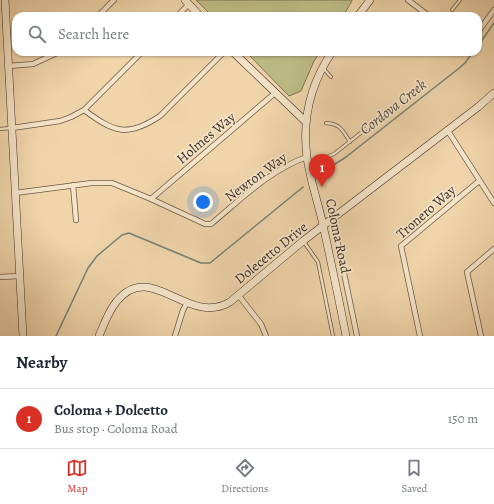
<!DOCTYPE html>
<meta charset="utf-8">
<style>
:root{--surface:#fff;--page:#f2f2f3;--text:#1f2937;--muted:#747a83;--line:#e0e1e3;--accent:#d93025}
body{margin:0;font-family:Alegreya,serif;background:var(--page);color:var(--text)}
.you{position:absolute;left:203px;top:202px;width:14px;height:14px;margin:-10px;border:3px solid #fff;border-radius:50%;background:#1a73e8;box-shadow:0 0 0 6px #1a73e833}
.badge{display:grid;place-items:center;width:26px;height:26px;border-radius:50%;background:var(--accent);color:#fff;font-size:13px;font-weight:700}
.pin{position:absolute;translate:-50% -33px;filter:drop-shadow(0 1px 2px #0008)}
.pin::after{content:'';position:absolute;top:21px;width:14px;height:12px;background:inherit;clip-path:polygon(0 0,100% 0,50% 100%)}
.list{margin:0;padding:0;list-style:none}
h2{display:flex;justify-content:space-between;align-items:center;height:52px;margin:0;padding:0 16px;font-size:17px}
h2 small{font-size:13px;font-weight:400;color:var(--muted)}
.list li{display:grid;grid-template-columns:26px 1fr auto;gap:12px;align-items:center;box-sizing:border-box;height:60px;padding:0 16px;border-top:1px solid var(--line)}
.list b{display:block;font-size:15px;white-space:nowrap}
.list p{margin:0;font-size:13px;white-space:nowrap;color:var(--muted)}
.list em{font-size:13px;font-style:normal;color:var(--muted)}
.icon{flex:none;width:22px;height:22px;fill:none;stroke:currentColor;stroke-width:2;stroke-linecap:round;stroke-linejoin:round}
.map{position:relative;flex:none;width:494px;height:336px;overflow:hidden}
.search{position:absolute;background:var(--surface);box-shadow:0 1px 3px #0004;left:12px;right:12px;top:12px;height:44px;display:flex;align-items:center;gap:10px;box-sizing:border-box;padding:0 14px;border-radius:12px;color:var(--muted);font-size:15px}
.sheet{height:112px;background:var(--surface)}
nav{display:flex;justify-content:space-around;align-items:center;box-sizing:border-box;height:56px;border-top:1px solid var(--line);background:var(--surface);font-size:11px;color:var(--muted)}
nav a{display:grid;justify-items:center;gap:2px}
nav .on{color:var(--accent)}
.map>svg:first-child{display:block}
.green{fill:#bdbc86;stroke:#7e7556}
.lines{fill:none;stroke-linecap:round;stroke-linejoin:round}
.stream{stroke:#758176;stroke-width:1.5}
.lane-casing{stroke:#6a5846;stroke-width:4}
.street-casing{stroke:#6a5846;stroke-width:6}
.secondary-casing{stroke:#3e2e25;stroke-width:8}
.lane{stroke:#f5e4c8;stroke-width:2.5}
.street{stroke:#f5e4c8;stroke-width:4.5}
.secondary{stroke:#f5e4c8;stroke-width:7}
.labels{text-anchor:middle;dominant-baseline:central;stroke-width:3.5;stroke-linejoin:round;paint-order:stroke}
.street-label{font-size:14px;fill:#3e2e25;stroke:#f5e4c8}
.water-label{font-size:15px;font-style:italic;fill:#504a40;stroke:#f5e4c8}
</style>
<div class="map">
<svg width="494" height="336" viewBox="0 0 494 336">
<rect width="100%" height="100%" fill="#f0d5ab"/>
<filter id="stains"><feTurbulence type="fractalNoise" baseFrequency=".005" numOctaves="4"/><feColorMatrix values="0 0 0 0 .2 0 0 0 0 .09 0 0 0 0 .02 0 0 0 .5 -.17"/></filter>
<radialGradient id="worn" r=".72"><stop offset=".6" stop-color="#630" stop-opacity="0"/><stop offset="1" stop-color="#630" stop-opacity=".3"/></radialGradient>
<path class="green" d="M 196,0 L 352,0 L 352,1 L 343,16 L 212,16 Z
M 246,52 L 320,52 L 314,61 L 301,91 L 289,96 Z"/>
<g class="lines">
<path class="stream" d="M 478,46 L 494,23
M 321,173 L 346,157 L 458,69 L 465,63 L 473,52
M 56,336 L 88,268 L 97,256 L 122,235 L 129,233 L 201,263 L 210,263 L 303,187"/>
<defs>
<path id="lane" d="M 452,10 L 460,0
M 347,52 L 349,54
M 324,69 L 331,77
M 326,123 C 341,124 343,131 350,142
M 0,129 L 11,128
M 309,164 L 334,154 L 372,124
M 304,242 L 318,262 L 333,336"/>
<path id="street" d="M 408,0 L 429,16
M 98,16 L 114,0
M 177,16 L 189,4
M 478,32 L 494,10
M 9,66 L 33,64 L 59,52
M 84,110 C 114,132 127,138 160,116 L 224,52
M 12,128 L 60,121 L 71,117 L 84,110 L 142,52
M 448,131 L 494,203
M 73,185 L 76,220
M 15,193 L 92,183 L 112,183 L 151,199 L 205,224 L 211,224 C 240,200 271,169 307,157
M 151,199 L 275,93
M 333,220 L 357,336
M 0,277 L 19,276
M 239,296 L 261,324 L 266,336
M 175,336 L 183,310 L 187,303
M 420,336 L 401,246 L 479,181
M 481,336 L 467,272 L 494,249"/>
<path id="secondary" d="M 5,0 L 23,336
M 185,0 L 200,16
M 358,16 L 370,0
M 233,52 L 306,122
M 332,52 C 311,83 302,119 307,157 C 310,180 318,202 323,225 C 331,262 339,299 346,336
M 99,336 C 104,324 109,310 117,301 C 151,259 188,327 230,302 L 303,241 L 478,107 L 494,93"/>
</defs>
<use href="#lane" class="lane-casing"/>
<use href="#street" class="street-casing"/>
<use href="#secondary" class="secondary-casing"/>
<use href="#lane" class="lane"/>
<use href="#street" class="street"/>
<use href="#secondary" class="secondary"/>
</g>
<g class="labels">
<g class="street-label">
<text transform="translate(206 138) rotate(-40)">Holmes Way</text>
<text transform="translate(256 177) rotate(-36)">Newton Way</text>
<text transform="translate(426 212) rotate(-41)">Tronero Way</text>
<text transform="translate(338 236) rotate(78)">Coloma Road</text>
<text transform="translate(271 253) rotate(-39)">Dolecetto Drive</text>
</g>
<g class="water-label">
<text transform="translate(393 107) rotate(-38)">Cordova Creek</text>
</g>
</g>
<rect width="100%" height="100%" filter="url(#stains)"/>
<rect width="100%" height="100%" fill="url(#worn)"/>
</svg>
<div class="you"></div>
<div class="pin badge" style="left:322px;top:187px">1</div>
<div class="search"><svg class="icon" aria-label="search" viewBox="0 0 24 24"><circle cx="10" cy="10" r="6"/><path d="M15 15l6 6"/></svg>Search here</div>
</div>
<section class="sheet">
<h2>Nearby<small></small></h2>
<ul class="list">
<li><span class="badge">1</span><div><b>Coloma + Dolcetto</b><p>Bus stop · Coloma Road</p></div><em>150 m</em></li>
</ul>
</section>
<nav>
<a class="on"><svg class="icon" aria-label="map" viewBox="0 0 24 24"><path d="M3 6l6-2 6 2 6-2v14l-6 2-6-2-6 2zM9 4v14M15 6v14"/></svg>Map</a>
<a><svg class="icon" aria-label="directions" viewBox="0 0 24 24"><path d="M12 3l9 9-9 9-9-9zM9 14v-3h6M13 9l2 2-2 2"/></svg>Directions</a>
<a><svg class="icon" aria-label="saved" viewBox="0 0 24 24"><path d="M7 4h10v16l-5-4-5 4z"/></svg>Saved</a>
</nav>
